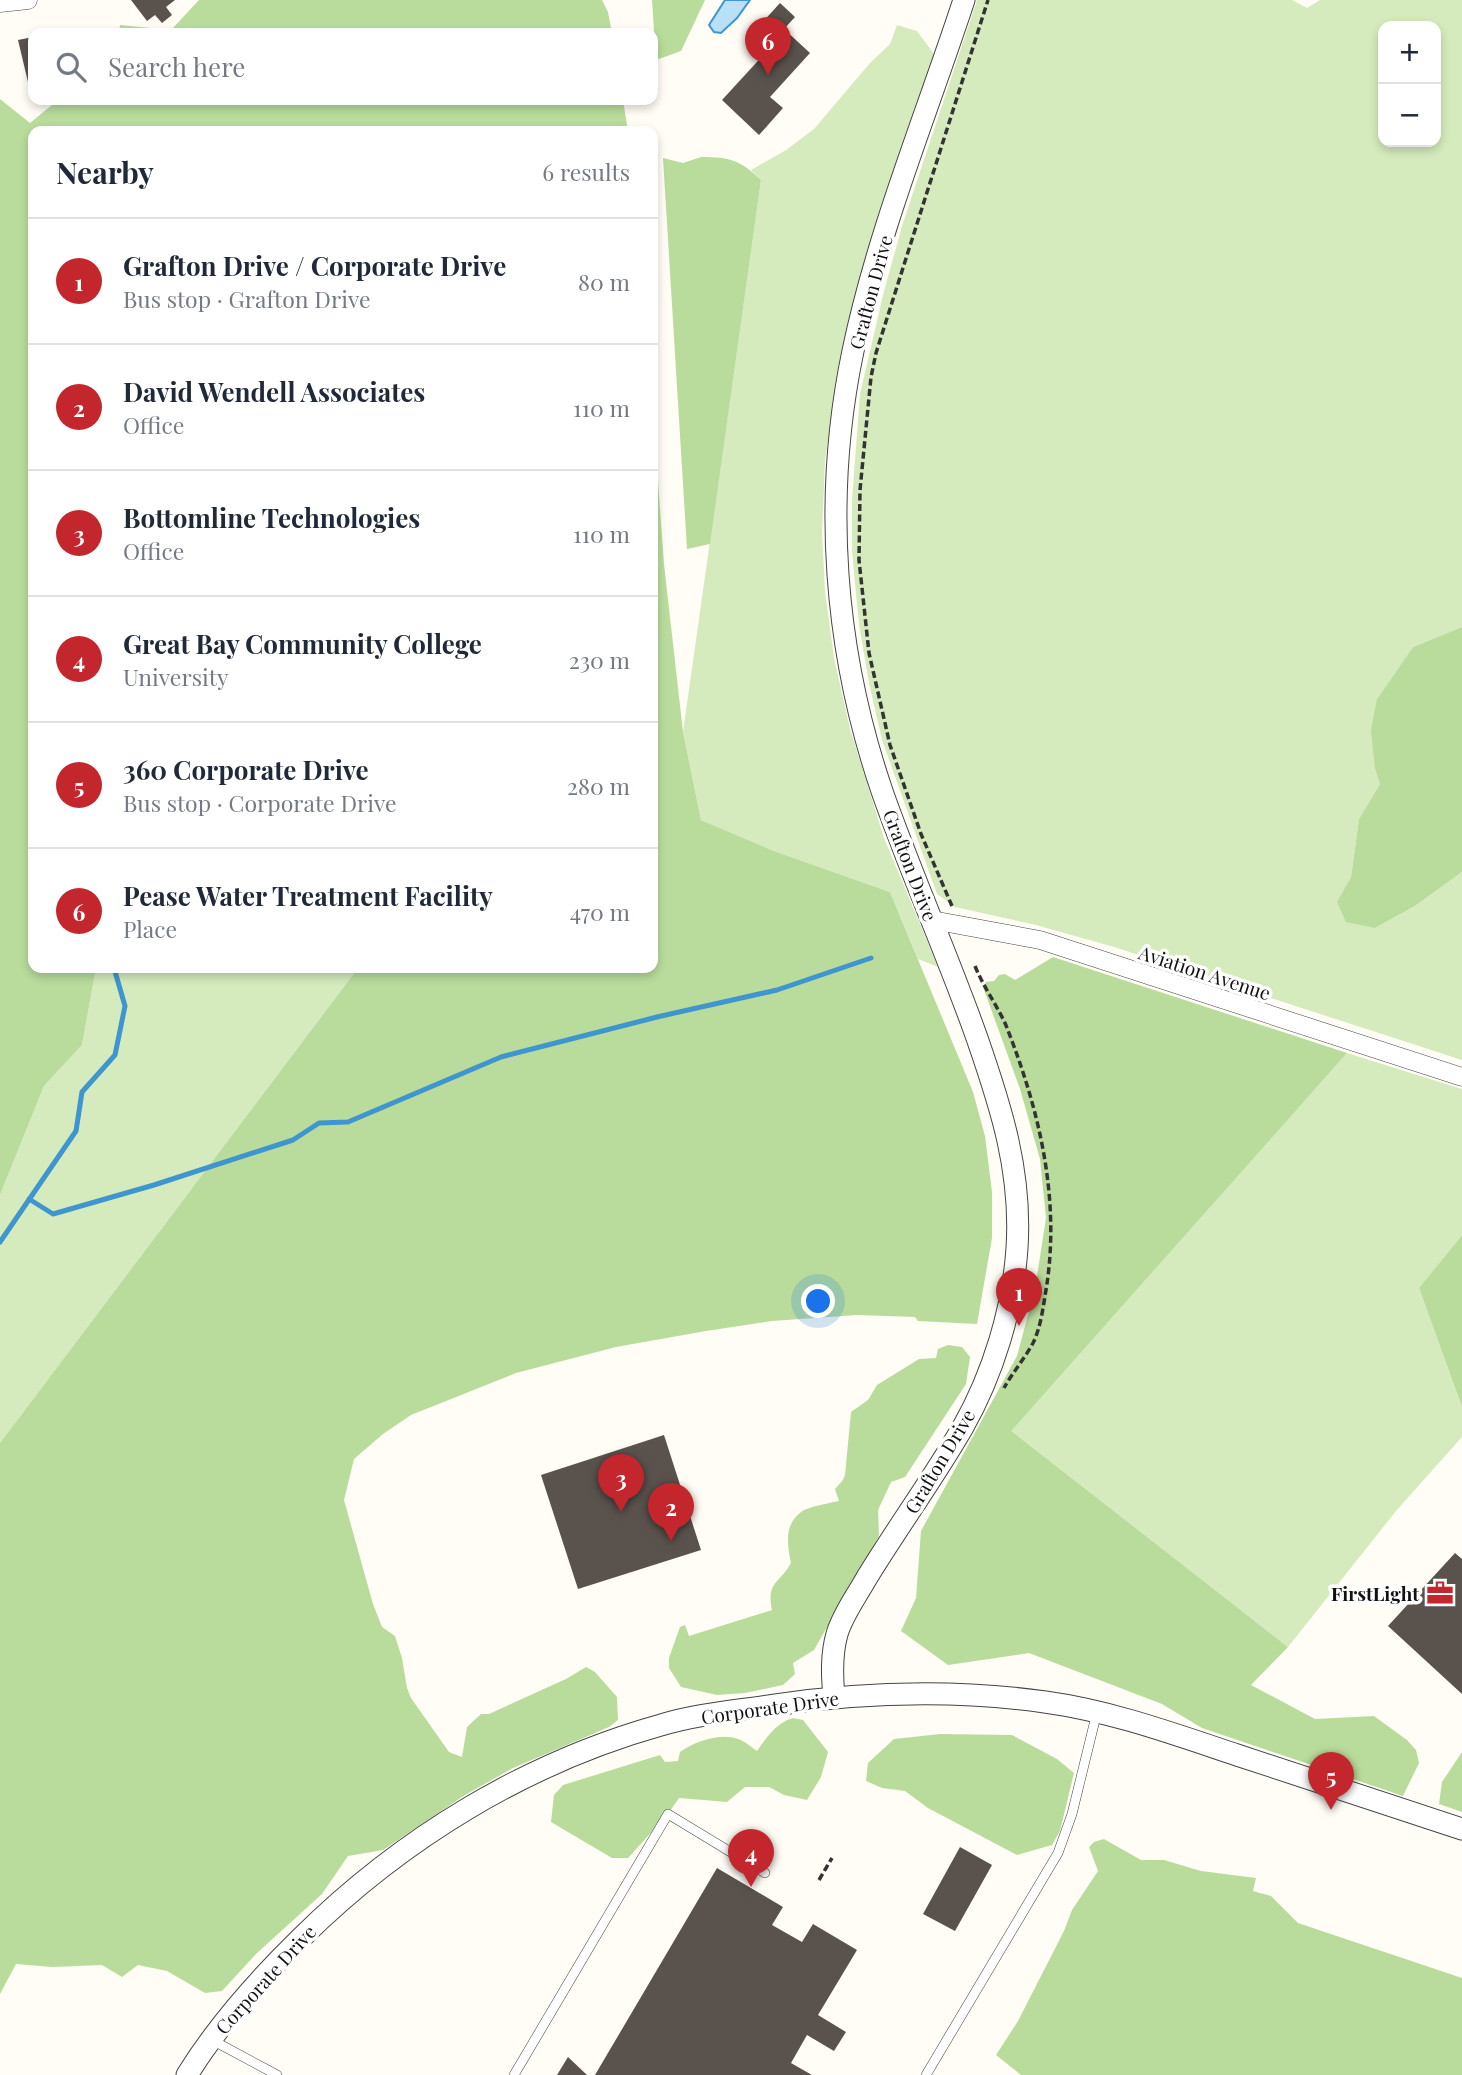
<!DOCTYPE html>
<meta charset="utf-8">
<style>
:root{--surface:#fff;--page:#f2f2f3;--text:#1f2937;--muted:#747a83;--line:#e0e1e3;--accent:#c4262e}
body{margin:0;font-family:"Playfair Display",serif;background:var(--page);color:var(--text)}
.controls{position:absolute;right:21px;top:21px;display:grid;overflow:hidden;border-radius:14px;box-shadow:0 4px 10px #0003}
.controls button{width:63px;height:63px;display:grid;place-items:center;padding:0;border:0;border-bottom:2px solid var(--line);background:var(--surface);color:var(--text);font:35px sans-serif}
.you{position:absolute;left:819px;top:1302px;width:24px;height:24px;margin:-18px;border:5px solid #fff;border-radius:50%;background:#1a73e8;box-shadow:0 0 0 10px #1a73e833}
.badge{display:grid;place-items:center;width:46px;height:46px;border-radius:50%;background:var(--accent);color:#fff;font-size:23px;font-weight:700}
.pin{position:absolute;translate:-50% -58px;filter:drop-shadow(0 2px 4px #0008)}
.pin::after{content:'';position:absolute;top:37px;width:24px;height:21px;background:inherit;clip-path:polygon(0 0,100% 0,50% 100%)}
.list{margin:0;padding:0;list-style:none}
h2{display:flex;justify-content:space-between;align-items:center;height:91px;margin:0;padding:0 28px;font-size:30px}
h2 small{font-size:23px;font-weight:400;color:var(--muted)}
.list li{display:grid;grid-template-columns:46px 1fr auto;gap:21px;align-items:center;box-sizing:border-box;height:126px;padding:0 28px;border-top:2px solid var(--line)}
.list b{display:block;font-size:26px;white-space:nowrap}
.list p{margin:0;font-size:23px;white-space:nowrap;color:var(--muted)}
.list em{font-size:23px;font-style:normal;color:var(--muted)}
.icon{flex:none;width:38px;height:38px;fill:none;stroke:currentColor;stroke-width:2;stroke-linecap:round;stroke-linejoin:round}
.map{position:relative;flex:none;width:1462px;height:2075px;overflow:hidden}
.search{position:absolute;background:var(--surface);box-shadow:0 4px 10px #0003;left:28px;top:28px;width:630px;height:77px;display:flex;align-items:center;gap:18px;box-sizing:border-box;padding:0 24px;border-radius:14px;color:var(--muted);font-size:26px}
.panel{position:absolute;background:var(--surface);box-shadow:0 4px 10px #0003;left:28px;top:126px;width:630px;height:847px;border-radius:14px}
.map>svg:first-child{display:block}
.green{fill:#d5ebbd;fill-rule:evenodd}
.forest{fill:#b9dc9c}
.water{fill:#b9e0f7;stroke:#3f96cf;stroke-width:2}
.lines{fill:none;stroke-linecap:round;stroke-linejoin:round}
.stream{stroke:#3f96cf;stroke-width:5}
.building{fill:#5a524d}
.service-casing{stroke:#444;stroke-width:10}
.minor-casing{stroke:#444;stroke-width:19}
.tertiary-casing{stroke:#444;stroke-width:23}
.path{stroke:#333;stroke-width:3.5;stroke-dasharray:7 3.5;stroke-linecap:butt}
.service{stroke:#fff;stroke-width:9}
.minor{stroke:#fff;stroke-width:18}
.tertiary{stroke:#fff;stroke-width:21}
.labels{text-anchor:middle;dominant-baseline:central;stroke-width:7;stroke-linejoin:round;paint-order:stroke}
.street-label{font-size:19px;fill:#111;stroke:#fff}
.poi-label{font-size:19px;font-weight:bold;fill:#111;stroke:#fff;text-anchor:end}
</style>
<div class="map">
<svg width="1462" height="2075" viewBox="0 0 1462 2075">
<rect width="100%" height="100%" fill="#fffdf5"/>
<path class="green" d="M 977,0 L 1292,0 L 1307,8 L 1320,0 L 1462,0 L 1462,627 L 1413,647 L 1377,699 L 1375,769 L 1380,784 L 1359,819 L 1351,877 L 1338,902 L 1375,928 L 1415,906 L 1462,872 L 1462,1060 L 1114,947 L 1036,925 L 955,907 L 937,894 L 882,740 L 869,683 L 859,624 L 852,552 L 852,500 L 860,394 L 884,291 L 903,223 ZM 1383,26 L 1436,26 L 1436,142 L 1383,142 Z
M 897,25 L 917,31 L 934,54 L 850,317 L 836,382 L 825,462 L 822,532 L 825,591 L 834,658 L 850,729 L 884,838 L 938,967 L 918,959 L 890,892 L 774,851 L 701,820 L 683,732 L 761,180 L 751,170 L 786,150 L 814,129 L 870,63 L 890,44 Z
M 96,968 L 358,968 L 0,1443 L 0,1195 L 44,1086 L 82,1045 Z
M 1347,1053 L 1462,1089 L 1462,1235 L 1419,1288 L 1462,1407 L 1462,1437 L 1396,1511 L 1288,1647 L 1010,1431 Z"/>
<path class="forest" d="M 199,0 L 602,0 L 608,12 L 612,33 L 119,33 L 120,25 L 171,30 Z
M 652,0 L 705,0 L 681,51 L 656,60 Z
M 0,99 L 30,123 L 58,100 L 623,100 L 628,131 L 33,131 L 33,968 L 96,968 L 82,1045 L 44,1086 L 0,1195 Z
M 701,157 C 730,157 740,160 761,180 L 710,544 L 687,549 L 663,158 L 683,163 Z
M 653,411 L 664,564 L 683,732 L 701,820 L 774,851 L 890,892 L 973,1092 L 985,1136 L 992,1192 L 992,1238 L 977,1324 L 918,1321 L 915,1317 L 857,1315 L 772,1321 L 706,1331 L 616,1347 L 516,1373 L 411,1415 L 383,1434 L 354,1459 L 344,1500 L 373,1604 L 382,1627 L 395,1636 L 402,1658 L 407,1688 L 411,1698 L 449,1752 L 462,1757 L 467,1727 L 481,1714 L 489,1714 L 566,1679 L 586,1667 L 595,1672 L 617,1697 L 618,1720 L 609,1727 L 513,1768 L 465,1795 L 383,1850 L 348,1856 L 322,1894 L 257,1953 L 222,1991 L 205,1993 L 167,1971 L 138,1965 L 122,1977 L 102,1965 L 52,1967 L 16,1964 L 0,1994 L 0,1443 L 358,968 L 653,968 Z
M 1462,627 L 1462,872 L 1415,906 L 1375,928 L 1346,922 L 1337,902 L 1351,877 L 1359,819 L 1380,784 L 1375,769 L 1371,730 L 1377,699 L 1413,647 Z
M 1053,957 L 1347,1053 L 1011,1431 L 1288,1647 L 1251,1685 L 1315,1719 L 1374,1716 L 1407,1740 L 1416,1750 L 1419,1763 L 1403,1796 L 1202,1728 L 1162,1704 L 1029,1653 L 948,1665 L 901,1631 L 916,1598 L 921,1531 L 1017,1356 L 1035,1289 L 1046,1218 L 1040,1159 L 1020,1089 L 983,987 L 986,982 L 994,981 L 999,975 L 1005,974 L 1015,980 Z
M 1462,1235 L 1462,1407 L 1419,1288 Z
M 948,1345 L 962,1347 L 970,1357 L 966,1384 L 905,1477 L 891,1482 L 878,1510 L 879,1536 L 814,1650 L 793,1663 L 795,1674 L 783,1685 L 745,1693 L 717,1695 L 681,1687 L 669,1668 L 669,1658 L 680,1627 L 685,1625 L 689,1636 L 772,1610 C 766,1582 780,1583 791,1563 C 787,1544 784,1525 801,1512 C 807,1507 830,1503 839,1501 L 835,1489 L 843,1480 L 845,1475 L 851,1412 L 868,1400 L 877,1385 L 919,1359 L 936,1358 L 938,1349 Z
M 793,1718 L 803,1720 L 828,1752 L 821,1777 L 807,1800 L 784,1795 L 769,1787 L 745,1787 L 727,1802 L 679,1798 L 668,1814 L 628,1858 L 612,1858 L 551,1822 L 554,1795 L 563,1785 L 660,1755 L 665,1762 L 678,1761 L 680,1752 C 693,1742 722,1732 738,1739 C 745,1741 751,1747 757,1751 C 767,1737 776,1723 793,1718 Z
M 940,1734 L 1012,1735 L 1057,1759 L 1074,1773 L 1060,1831 L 1052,1845 L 1017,1855 L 928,1808 L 905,1791 L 882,1788 L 866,1781 L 868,1763 L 894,1739 Z
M 1462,1752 L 1462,1812 L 1439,1804 L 1442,1782 Z
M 1104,1839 L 1141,1860 L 1164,1860 L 1201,1871 L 1256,1878 L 1253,1891 L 1271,1896 L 1298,1923 L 1462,1978 L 1462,2075 L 1021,2075 L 996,2055 L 1018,2021 L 1064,1931 L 1072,1910 L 1098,1871 L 1089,1847 L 1094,1842 Z"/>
<path class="water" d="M 725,0 L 750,0 L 737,18 L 721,33 L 714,32 L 709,25 Z"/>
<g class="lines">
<path class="stream" d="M 29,1199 L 53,1214 L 154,1185 L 293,1140 L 319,1123 L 348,1122 L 501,1057 L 657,1017 L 777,990 L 871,958
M 0,1242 L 76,1131 L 82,1092 L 115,1055 L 125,1006 L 114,968"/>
</g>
<path class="building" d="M 131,0 L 175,0 L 166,7 L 172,15 L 162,23 L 155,15 L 147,21 Z
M 780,3 L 795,17 L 784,29 L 810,53 L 770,97 L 783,108 L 759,135 L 722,100 L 768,50 L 751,35 Z
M 33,37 L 33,82 L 28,82 L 18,40 Z
M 664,1435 L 701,1550 L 578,1589 L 541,1475 Z
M 1455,1553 L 1462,1559 L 1462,1694 L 1388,1626 Z
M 960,1847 L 992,1865 L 955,1931 L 923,1914 Z
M 717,1868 L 783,1907 L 772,1925 L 802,1942 L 813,1924 L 857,1950 L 818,2015 L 846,2032 L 834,2051 L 807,2035 L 791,2063 L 812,2075 L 595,2075 Z
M 568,2057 L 587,2075 L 557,2075 Z"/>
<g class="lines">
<defs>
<path id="service" d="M 212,2040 L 277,2075
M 514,2075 L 668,1814 L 765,1873
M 926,2075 L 1058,1853 L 1072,1814 L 1097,1712"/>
<path id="minor" d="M 0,3 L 28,0
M 932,920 L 1040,940 L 1462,1077"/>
<path id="tertiary" d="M 834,1697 C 832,1676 831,1655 837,1634 C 843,1614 856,1597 866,1579 C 897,1528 933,1479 963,1427 C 993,1374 1013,1309 1017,1248 C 1022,1172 1001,1107 977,1038 C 948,956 912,876 883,794 C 834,652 822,499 853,351 C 878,231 926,116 964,0
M 187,2075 C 218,2025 259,1979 301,1938 C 401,1839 525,1763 661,1725 C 697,1714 736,1711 774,1705 C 864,1692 953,1689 1045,1702 C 1111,1711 1174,1734 1237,1755 C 1312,1780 1387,1805 1462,1829"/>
</defs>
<use href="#service" class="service-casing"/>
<use href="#minor" class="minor-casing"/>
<use href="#tertiary" class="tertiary-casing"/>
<path class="path" d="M 952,906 L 921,834 L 890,745 L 869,653 L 859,560 L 860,490 L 871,377 L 876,353 L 988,0
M 975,966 C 983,986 996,1004 1005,1023 C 1039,1108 1061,1199 1046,1290 C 1043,1307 1041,1327 1033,1343 C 1025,1358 1013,1372 1004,1388
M 819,1880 L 832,1858"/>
<use href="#service" class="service"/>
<use href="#minor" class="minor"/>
<use href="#tertiary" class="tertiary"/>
</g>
<defs>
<symbol id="office-bare" viewBox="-9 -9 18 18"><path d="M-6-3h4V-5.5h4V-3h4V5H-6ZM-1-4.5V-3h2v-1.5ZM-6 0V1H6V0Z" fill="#c4262e" stroke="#fff" stroke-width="2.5" paint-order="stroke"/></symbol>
</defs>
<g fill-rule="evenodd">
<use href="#office-bare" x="1421" y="1574" width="38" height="38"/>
</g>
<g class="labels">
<g class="street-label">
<text transform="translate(870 292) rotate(-75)">Grafton Drive</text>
<text transform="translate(911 865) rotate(69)">Grafton Drive</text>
<text transform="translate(1205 972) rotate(18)">Aviation Avenue</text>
<text transform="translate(939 1461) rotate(-59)">Grafton Drive</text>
<text transform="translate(770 1707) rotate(-8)">Corporate Drive</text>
<text transform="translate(265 1979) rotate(-48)">Corporate Drive</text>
</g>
<g class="poi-label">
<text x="1419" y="1593">FirstLight</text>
</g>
</g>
</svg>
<div class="controls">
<button>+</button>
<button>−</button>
</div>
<div class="you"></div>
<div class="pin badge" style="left:1019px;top:1326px">1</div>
<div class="pin badge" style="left:671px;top:1541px">2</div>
<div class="pin badge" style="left:621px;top:1512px">3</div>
<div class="pin badge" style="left:751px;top:1887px">4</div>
<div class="pin badge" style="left:1331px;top:1810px">5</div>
<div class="pin badge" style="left:768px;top:75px">6</div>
<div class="search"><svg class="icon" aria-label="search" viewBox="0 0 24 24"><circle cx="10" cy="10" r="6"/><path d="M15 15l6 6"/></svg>Search here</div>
<section class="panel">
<h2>Nearby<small>6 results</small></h2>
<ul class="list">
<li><span class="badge">1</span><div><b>Grafton Drive / Corporate Drive</b><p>Bus stop · Grafton Drive</p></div><em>80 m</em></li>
<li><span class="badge">2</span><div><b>David Wendell Associates</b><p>Office</p></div><em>110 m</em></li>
<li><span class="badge">3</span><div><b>Bottomline Technologies</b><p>Office</p></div><em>110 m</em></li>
<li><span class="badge">4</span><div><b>Great Bay Community College</b><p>University</p></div><em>230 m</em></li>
<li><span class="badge">5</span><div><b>360 Corporate Drive</b><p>Bus stop · Corporate Drive</p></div><em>280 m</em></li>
<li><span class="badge">6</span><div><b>Pease Water Treatment Facility</b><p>Place</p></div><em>470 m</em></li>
</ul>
</section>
</div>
